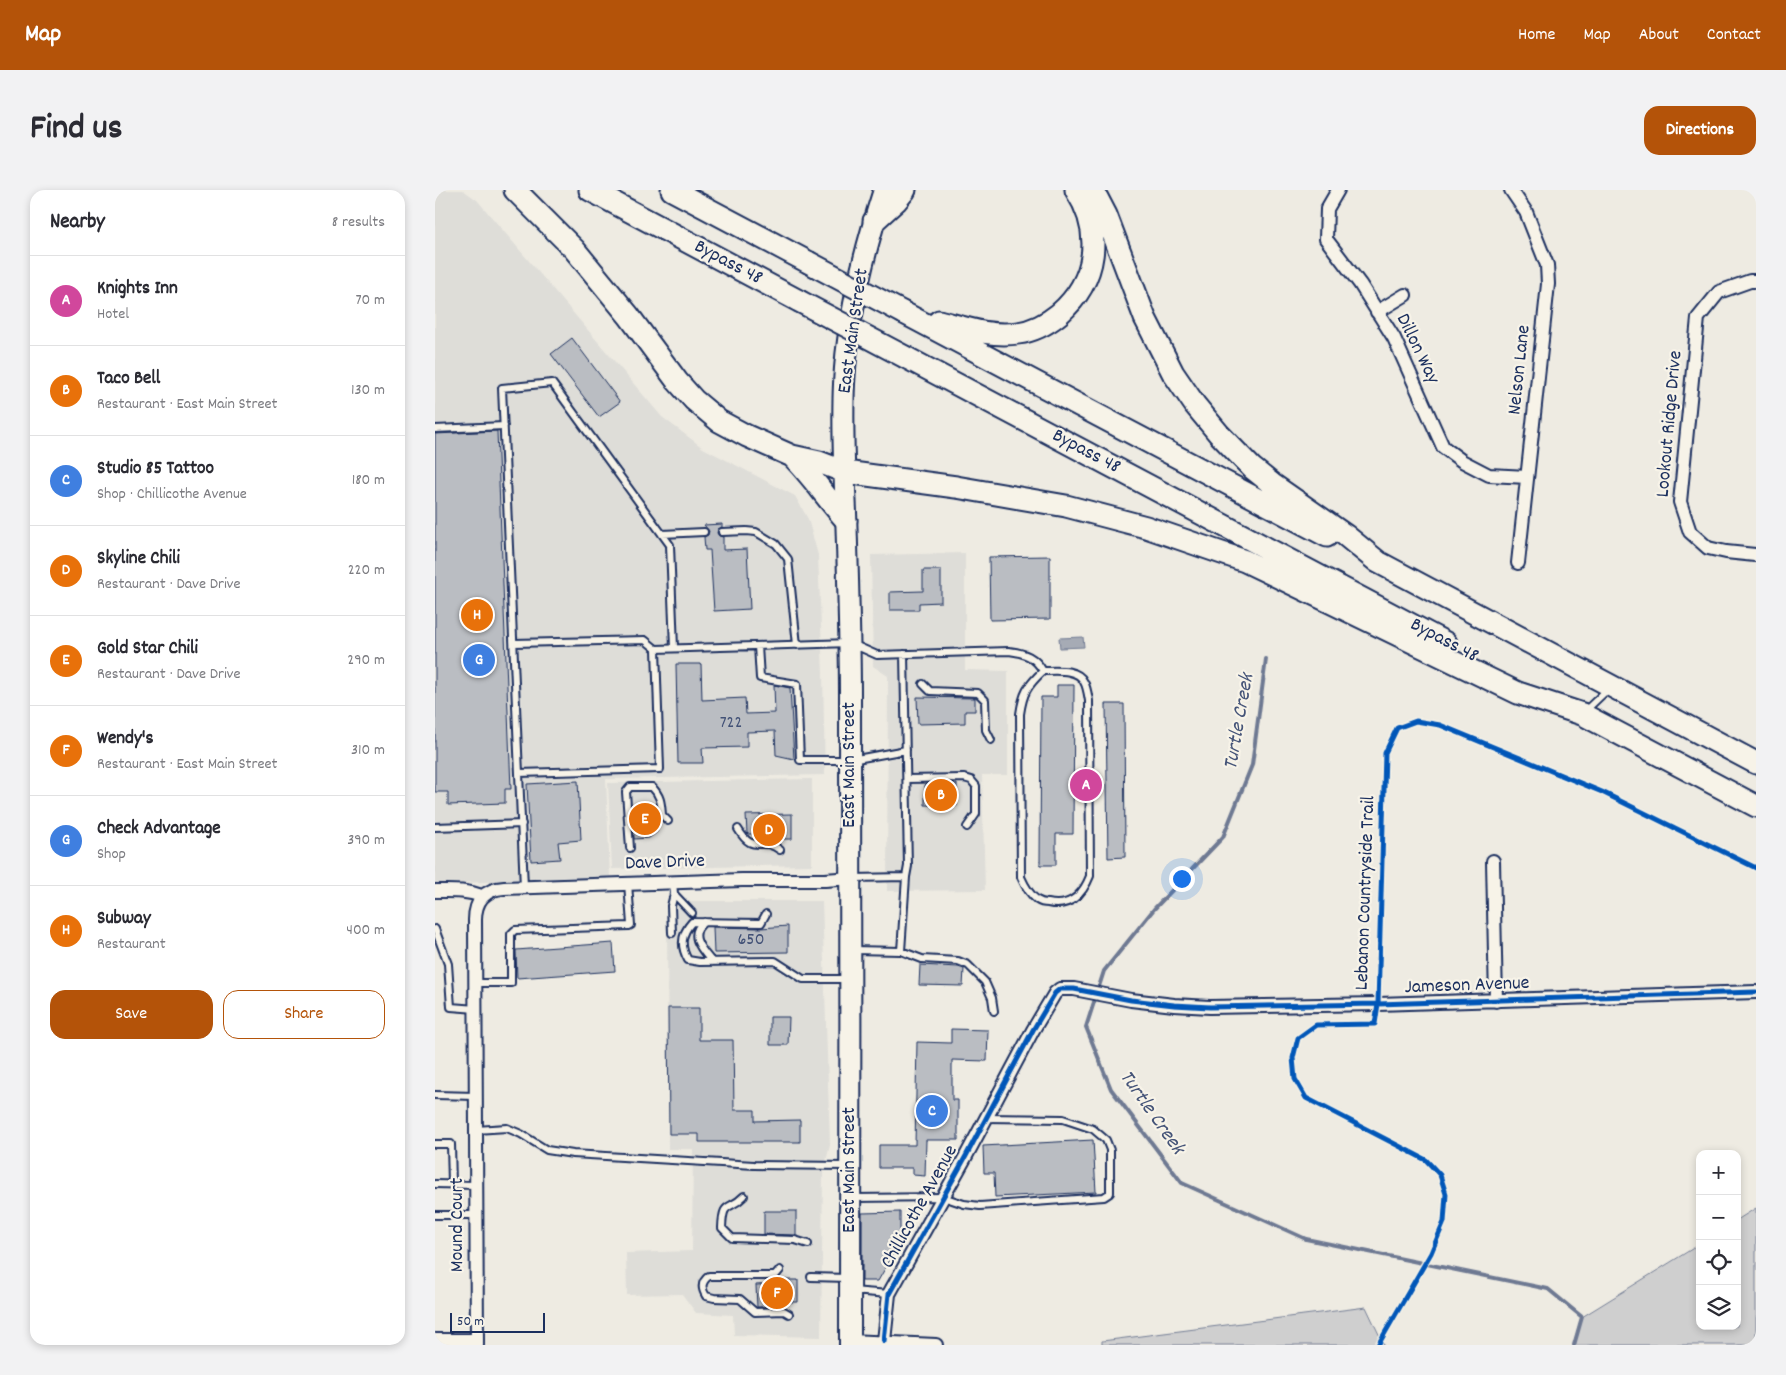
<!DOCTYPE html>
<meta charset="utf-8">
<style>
:root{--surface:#fff;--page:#f2f2f3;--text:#2b2b33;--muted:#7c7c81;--line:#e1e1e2;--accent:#b45309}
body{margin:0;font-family:Dekko,sans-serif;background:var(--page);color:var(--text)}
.controls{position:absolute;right:15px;bottom:15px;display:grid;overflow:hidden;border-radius:10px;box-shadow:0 2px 8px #0003}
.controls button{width:45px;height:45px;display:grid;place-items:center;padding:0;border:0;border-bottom:1px solid var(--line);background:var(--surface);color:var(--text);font:25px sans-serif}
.scale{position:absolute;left:15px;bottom:12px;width:95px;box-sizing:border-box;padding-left:5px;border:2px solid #1b2f5e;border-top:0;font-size:14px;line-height:18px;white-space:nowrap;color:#1b2f5e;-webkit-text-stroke:4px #f7f3e8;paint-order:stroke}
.you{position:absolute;left:746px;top:688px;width:18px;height:18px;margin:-12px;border:4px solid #fff;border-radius:50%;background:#1a73e8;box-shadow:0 0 0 8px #1a73e833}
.badge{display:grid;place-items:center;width:32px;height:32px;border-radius:50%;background:var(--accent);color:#fff;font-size:16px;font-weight:700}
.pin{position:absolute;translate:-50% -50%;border:2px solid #fff;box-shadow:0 1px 5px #0006}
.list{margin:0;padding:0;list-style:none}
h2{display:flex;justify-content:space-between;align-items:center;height:65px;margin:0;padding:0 20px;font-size:21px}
h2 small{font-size:16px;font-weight:400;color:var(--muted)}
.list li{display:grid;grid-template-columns:32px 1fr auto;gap:15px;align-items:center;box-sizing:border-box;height:90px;padding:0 20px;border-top:1px solid var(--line)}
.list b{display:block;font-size:19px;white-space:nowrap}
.list p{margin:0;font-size:16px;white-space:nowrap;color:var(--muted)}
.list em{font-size:16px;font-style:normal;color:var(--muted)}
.actions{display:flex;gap:10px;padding:15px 20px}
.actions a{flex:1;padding:11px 0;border:1px solid var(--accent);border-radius:15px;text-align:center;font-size:18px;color:var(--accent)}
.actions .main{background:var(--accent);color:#fff}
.icon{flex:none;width:28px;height:28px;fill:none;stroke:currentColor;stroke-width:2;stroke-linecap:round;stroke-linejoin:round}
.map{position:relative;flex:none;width:1321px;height:1155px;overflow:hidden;border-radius:15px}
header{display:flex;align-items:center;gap:30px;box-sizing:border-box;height:70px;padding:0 25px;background:var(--accent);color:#fff}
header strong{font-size:24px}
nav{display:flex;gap:28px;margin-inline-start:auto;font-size:18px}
.intro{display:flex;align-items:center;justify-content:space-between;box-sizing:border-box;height:120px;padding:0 30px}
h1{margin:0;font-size:35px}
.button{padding:12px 22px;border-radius:15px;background:var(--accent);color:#fff;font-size:18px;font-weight:700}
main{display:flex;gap:30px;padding:0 30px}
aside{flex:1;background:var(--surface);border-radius:15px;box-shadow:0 2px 8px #0003}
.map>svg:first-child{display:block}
.built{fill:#deddd8}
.green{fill:#cfcfcf;stroke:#757f96}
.water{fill:#a6abb5;stroke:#6e7992}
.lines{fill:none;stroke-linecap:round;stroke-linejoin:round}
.stream{stroke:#6e7992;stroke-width:4}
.building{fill:#babdc2;stroke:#1b2f5e}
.service-casing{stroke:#1b2f5e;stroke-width:10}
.minor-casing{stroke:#1b2f5e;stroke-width:16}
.primary-casing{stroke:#1b2f5e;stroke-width:24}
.trunk-casing{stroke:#1b2f5e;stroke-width:25}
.service{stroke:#f7f3e8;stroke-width:6}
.minor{stroke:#f7f3e8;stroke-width:12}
.primary{stroke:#f7f3e8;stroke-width:20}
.trunk{stroke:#f7f3e8;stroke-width:21}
.trunk-bridge-casing{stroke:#1b2f5e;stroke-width:25;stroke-linecap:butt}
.trunk-bridge{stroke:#f7f3e8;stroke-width:21}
.cycleway-casing{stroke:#f7f3e8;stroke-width:8}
.cycleway{stroke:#0057b8;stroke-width:5}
.labels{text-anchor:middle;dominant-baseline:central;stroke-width:4.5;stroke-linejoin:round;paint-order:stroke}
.number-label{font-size:18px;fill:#435277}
.street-label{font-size:20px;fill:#1b2f5e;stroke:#f7f3e8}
.water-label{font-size:21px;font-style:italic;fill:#455478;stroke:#f7f3e8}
</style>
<header>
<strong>Map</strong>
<nav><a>Home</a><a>Map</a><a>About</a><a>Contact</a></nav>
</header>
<div class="intro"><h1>Find us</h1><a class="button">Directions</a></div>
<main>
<aside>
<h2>Nearby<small>8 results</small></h2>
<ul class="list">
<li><span class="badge" style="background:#d1479c">A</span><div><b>Knights Inn</b><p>Hotel</p></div><em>70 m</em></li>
<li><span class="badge" style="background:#e8710a">B</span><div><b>Taco Bell</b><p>Restaurant · East Main Street</p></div><em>130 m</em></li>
<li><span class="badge" style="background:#3f7fe0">C</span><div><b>Studio 85 Tattoo</b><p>Shop · Chillicothe Avenue</p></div><em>180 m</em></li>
<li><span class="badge" style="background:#e8710a">D</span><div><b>Skyline Chili</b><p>Restaurant · Dave Drive</p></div><em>220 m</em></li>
<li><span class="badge" style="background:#e8710a">E</span><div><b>Gold Star Chili</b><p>Restaurant · Dave Drive</p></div><em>290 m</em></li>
<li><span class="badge" style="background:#e8710a">F</span><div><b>Wendy's</b><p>Restaurant · East Main Street</p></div><em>310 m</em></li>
<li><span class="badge" style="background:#3f7fe0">G</span><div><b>Check Advantage</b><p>Shop</p></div><em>390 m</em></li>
<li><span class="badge" style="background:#e8710a">H</span><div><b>Subway</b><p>Restaurant</p></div><em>400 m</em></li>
</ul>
<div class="actions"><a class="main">Save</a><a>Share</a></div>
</aside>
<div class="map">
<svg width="1321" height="1155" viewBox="0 0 1321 1155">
<rect width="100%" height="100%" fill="#eeebe2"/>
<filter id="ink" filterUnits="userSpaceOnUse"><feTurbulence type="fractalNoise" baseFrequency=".02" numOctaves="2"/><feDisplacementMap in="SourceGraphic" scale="10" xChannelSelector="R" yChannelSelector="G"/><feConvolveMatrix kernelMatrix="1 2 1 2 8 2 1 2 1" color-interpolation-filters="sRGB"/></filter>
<g filter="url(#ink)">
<path class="built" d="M 0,0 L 28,0 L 42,10 L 227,227 L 268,258 L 360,306 L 373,329 L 383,365 L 388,484 L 390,585 L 171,589 L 175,687 L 0,694 Z
M 530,363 L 530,480 L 573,481 L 573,585 L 547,585 L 550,700 L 452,701 L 453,486 L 438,476 L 436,365 Z
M 377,589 L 377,675 L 177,679 L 173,593 Z
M 232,711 L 387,711 L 395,955 L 388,983 L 386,1147 L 299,1145 L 298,1125 L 261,1123 L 247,1104 L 192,1105 L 191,1063 L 257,1061 L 258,959 L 233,959 Z"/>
<path class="green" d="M 1321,1018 L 1321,1155 L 1139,1155 L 1147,1127 L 1265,1054 L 1265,1136 L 1302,1136 L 1302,1030 Z
M 931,1117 L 949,1155 L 667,1155 L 667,1151 Z"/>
<path class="water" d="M 648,447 L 649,457 L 625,458 L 624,448 Z"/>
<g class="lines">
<path class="stream" d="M 831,469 L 817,575 L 788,647 L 719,719 L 669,781 L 651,837 L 676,899 L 747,993 L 871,1049 L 1113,1099 L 1147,1127 L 1139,1155"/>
</g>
<path class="building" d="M 137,148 L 185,212 L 164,227 L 116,164 Z
M 62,241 L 76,599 L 70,599 L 70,613 L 13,615 L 13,602 L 0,602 L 0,244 Z
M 287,334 L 287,337 L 283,339 L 282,343 L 284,346 L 288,347 L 288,360 L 312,359 L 315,419 L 279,421 L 275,360 L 270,360 L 269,347 L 273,345 L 274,341 L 269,335 Z
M 615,366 L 615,429 L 555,430 L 554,367 Z
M 488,380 L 506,380 L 506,412 L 484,413 L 484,420 L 455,420 L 455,402 L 488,401 Z
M 241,474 L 266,474 L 267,510 L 310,508 L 311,524 L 340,523 L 339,495 L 355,498 L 359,569 L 341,565 L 340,541 L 312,542 L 312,557 L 267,558 L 268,573 L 243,573 Z
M 622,495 L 639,495 L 638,644 L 621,644 L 621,675 L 605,675 L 606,507 L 622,507 Z
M 482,507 L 540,508 L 540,521 L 530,521 L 530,533 L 483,534 Z
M 671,514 L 689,514 L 690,667 L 673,668 Z
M 143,591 L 146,650 L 123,652 L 125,669 L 96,671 L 92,594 Z
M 490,594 L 522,594 L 522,616 L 490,615 Z
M 221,615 L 222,642 L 214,648 L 199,649 L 197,616 Z
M 357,624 L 357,649 L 325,649 L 324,644 L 313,644 L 312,643 L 311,625 Z
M 353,736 L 353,762 L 279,763 L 278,737 L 326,738 Z
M 178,753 L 180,781 L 82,788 L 81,760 Z
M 485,775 L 523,777 L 529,779 L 528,796 L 484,795 Z
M 233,818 L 264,818 L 264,850 L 298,850 L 299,920 L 320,920 L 320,931 L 365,930 L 365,952 L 264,952 L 264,944 L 234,944 Z
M 335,827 L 354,827 L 353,855 L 335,855 Z
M 516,839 L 553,840 L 552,871 L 517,870 L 517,910 L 523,910 L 523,950 L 491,950 L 490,986 L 478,985 L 478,978 L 444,978 L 444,955 L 480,955 L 482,852 L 516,853 Z
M 658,950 L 661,1002 L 560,1007 L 559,983 L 549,983 L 548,956 Z
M 329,1021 L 361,1021 L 361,1045 L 329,1044 Z
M 465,1022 L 465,1052 L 443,1091 L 427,1091 L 427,1023 Z
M 342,1090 L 363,1090 L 363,1112 L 349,1112 L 349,1116 L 322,1117 L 321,1095 L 342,1094 Z"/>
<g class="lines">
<defs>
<path id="service" d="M 0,239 L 69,236
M 287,342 L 311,341 L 321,342 L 341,354 L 353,369 L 362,455
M 227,344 L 269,342
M 79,453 L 210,450 L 221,459 L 415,453 L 442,465 L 574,461 C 590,463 600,467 608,481 C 592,496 588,503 585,524 L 586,687 C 590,696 594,704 602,710 C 605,712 609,713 613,713 C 635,718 648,704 655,686 L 654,511 C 653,505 652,497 649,492 C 643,478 620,481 608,481
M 323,456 L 325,488 L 362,494 L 365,570 L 416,570 L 471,560
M 488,494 L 495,501 L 543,503 L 550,510 L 551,540 L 556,550
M 1150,521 L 1173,499
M 84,583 L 225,579 L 221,459
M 472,589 L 529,588 L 536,590 L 541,596 L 541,624 L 532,637
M 0,637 L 87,634
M 303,639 C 319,666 325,645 345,660
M 195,658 L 191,602 L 195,597 L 217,597 C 226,606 226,613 227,625 L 233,631
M 417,688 L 471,687
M 89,697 L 67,198 L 117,193 L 235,355 L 239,458
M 239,704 L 257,723
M 331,724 L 326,733 L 257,732 C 246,744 245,756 253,770 L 265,772 L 340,771 L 368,789 L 413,789
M 269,732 C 252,745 267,760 277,772
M 0,739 L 13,774 L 16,817 L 41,819
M 237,743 L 236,716 L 239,704 L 238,691
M 418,760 L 466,761 L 487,769 L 523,771 L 533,775 L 550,792 L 557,808 L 559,821
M 466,761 L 471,687 L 473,676 L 469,464
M 41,793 L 76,793 L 76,744 L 80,740 L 194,736 L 196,735 L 193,693
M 0,905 L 41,906
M 41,940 L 72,938 L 86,944 L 112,960 L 138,964 L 319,975 L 413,976
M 0,954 L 16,954 L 17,994
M 0,994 L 41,995
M 309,1006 C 294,1022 288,1009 287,1038 L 297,1048 L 360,1050 L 373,1054
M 419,1008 L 508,1007 L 529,1014 L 545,1016 L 669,1007 L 675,1003 L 675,960 L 671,950 L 658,939 L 628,929 L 551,928
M 0,1025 L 42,1025
M 345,1080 L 340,1086 L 274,1086 C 266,1092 266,1098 271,1106 L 279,1108 L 305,1109 L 320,1122 L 349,1121 L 354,1124
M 376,1087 L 413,1088
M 417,1101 L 454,1104"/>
<path id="minor" d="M 903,0 L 892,19 L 891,49 L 925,94 L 959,148 L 1008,257 L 1027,271 L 1054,285 L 1092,287
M 1076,0 L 1091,22 L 1112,75 L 1113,94 L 1083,373
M 942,122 L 970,105
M 1320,365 L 1291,362 L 1273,358 L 1255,342 L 1245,312 L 1263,128 L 1284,102 L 1315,91 L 1321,91
M 1058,671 L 1061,811
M 0,701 C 17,701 31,700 47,706
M 0,1150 L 42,1150
M 415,1151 L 501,1155
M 449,1151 L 454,1104 L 531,966 L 598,840 L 620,803 L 625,799 L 639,799 L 696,810 L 739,815 L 775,817 L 943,814 L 1321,802
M 42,1155 L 40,730 C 40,711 50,699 69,698 L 307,690 L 390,690 L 416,688"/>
<path id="primary" d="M 415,1155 C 415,939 416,724 415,508 C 415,446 413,384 411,322 C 409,279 407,236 409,194 C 412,128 429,62 449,0"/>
<path id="trunk" d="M 80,0 L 139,59 L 194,126 L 242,191 L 259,210 L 284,231 L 312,246 L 357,266 L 384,272 L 410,282 L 521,297 L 631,316 L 711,337 L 810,371 L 1083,503 L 1147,524 L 1321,616
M 155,0 L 364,111
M 237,0 L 373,72
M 658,0 L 671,25 L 710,128 L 738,183 L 760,215 L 784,244 L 817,278 L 837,294 L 910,345 L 943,372 L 1321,573
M 439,31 L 461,11 L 470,0
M 469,123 L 892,346
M 504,131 C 531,138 555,147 583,143 C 598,141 613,133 624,124 C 663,90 668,42 641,0
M 472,168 L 1011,453
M 357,266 C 377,286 392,309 411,330"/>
</defs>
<use href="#service" class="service-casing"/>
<use href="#minor" class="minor-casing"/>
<use href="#primary" class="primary-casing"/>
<use href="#trunk" class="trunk-casing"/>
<use href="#service" class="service"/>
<use href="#minor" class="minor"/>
<use href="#primary" class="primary"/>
<use href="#trunk" class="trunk"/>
<defs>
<path id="trunk-bridge" d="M 373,72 L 469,123
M 364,111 L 472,168"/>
</defs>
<use href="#trunk-bridge" class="trunk-bridge-casing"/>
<use href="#trunk-bridge" class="trunk-bridge"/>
<defs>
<path id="cycleway" d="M 449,1151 L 454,1104 L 531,966 L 598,840 L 620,803 L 625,799 L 639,799 L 696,810 L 739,815 L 775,817 L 943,814 L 1321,802
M 943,1155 L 996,1063 L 1009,1032 L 1011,1004 L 1005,985 L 991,970 L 871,908 L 860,889 L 858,868 L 863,848 L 881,835 L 940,834 L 943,814 L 950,563 L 962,538 L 981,531 L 1005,535 L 1167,602 L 1321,678"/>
</defs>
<use href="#cycleway" class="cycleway-casing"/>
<use href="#cycleway" class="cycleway"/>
</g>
</g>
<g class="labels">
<g class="number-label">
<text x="296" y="533">722</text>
<text x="316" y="750">650</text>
</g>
<g class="street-label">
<text transform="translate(293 73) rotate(28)">Bypass 48</text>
<text transform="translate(419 141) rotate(-82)">East Main Street</text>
<text transform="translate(982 159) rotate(64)">Dillon Way</text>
<text transform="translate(1085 180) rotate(-84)">Nelson Lane</text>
<text transform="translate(1235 234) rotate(-85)">Lookout Ridge Drive</text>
<text transform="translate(651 262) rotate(28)">Bypass 48</text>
<text transform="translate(1009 451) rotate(28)">Bypass 48</text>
<text transform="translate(415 575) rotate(-90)">East Main Street</text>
<text transform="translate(230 673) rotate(-2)">Dave Drive</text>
<text transform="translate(931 703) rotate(-88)">Lebanon Countryside Trail</text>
<text transform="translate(1032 796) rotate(-2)">Jameson Avenue</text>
<text transform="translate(415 980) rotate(-90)">East Main Street</text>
<text transform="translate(485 1017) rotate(-61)">Chillicothe Avenue</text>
<text transform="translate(23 1035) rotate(-90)">Mound Court</text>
</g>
<g class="water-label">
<text transform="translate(805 532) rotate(-80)">Turtle Creek</text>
<text transform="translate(716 923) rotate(55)">Turtle Creek</text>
</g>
</g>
</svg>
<div class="controls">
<button>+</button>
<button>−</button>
<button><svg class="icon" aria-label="locate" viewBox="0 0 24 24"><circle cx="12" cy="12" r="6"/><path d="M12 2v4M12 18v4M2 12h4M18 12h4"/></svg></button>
<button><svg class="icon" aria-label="layers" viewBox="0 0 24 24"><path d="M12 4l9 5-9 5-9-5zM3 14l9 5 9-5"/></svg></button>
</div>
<div class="scale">50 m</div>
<div class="you"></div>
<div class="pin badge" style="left:651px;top:595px;background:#d1479c">A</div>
<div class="pin badge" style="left:506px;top:605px;background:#e8710a">B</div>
<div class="pin badge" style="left:497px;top:921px;background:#3f7fe0">C</div>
<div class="pin badge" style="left:334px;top:640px;background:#e8710a">D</div>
<div class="pin badge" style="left:210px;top:629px;background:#e8710a">E</div>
<div class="pin badge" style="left:342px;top:1103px;background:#e8710a">F</div>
<div class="pin badge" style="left:44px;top:470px;background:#3f7fe0">G</div>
<div class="pin badge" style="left:42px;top:425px;background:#e8710a">H</div>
</div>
</main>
